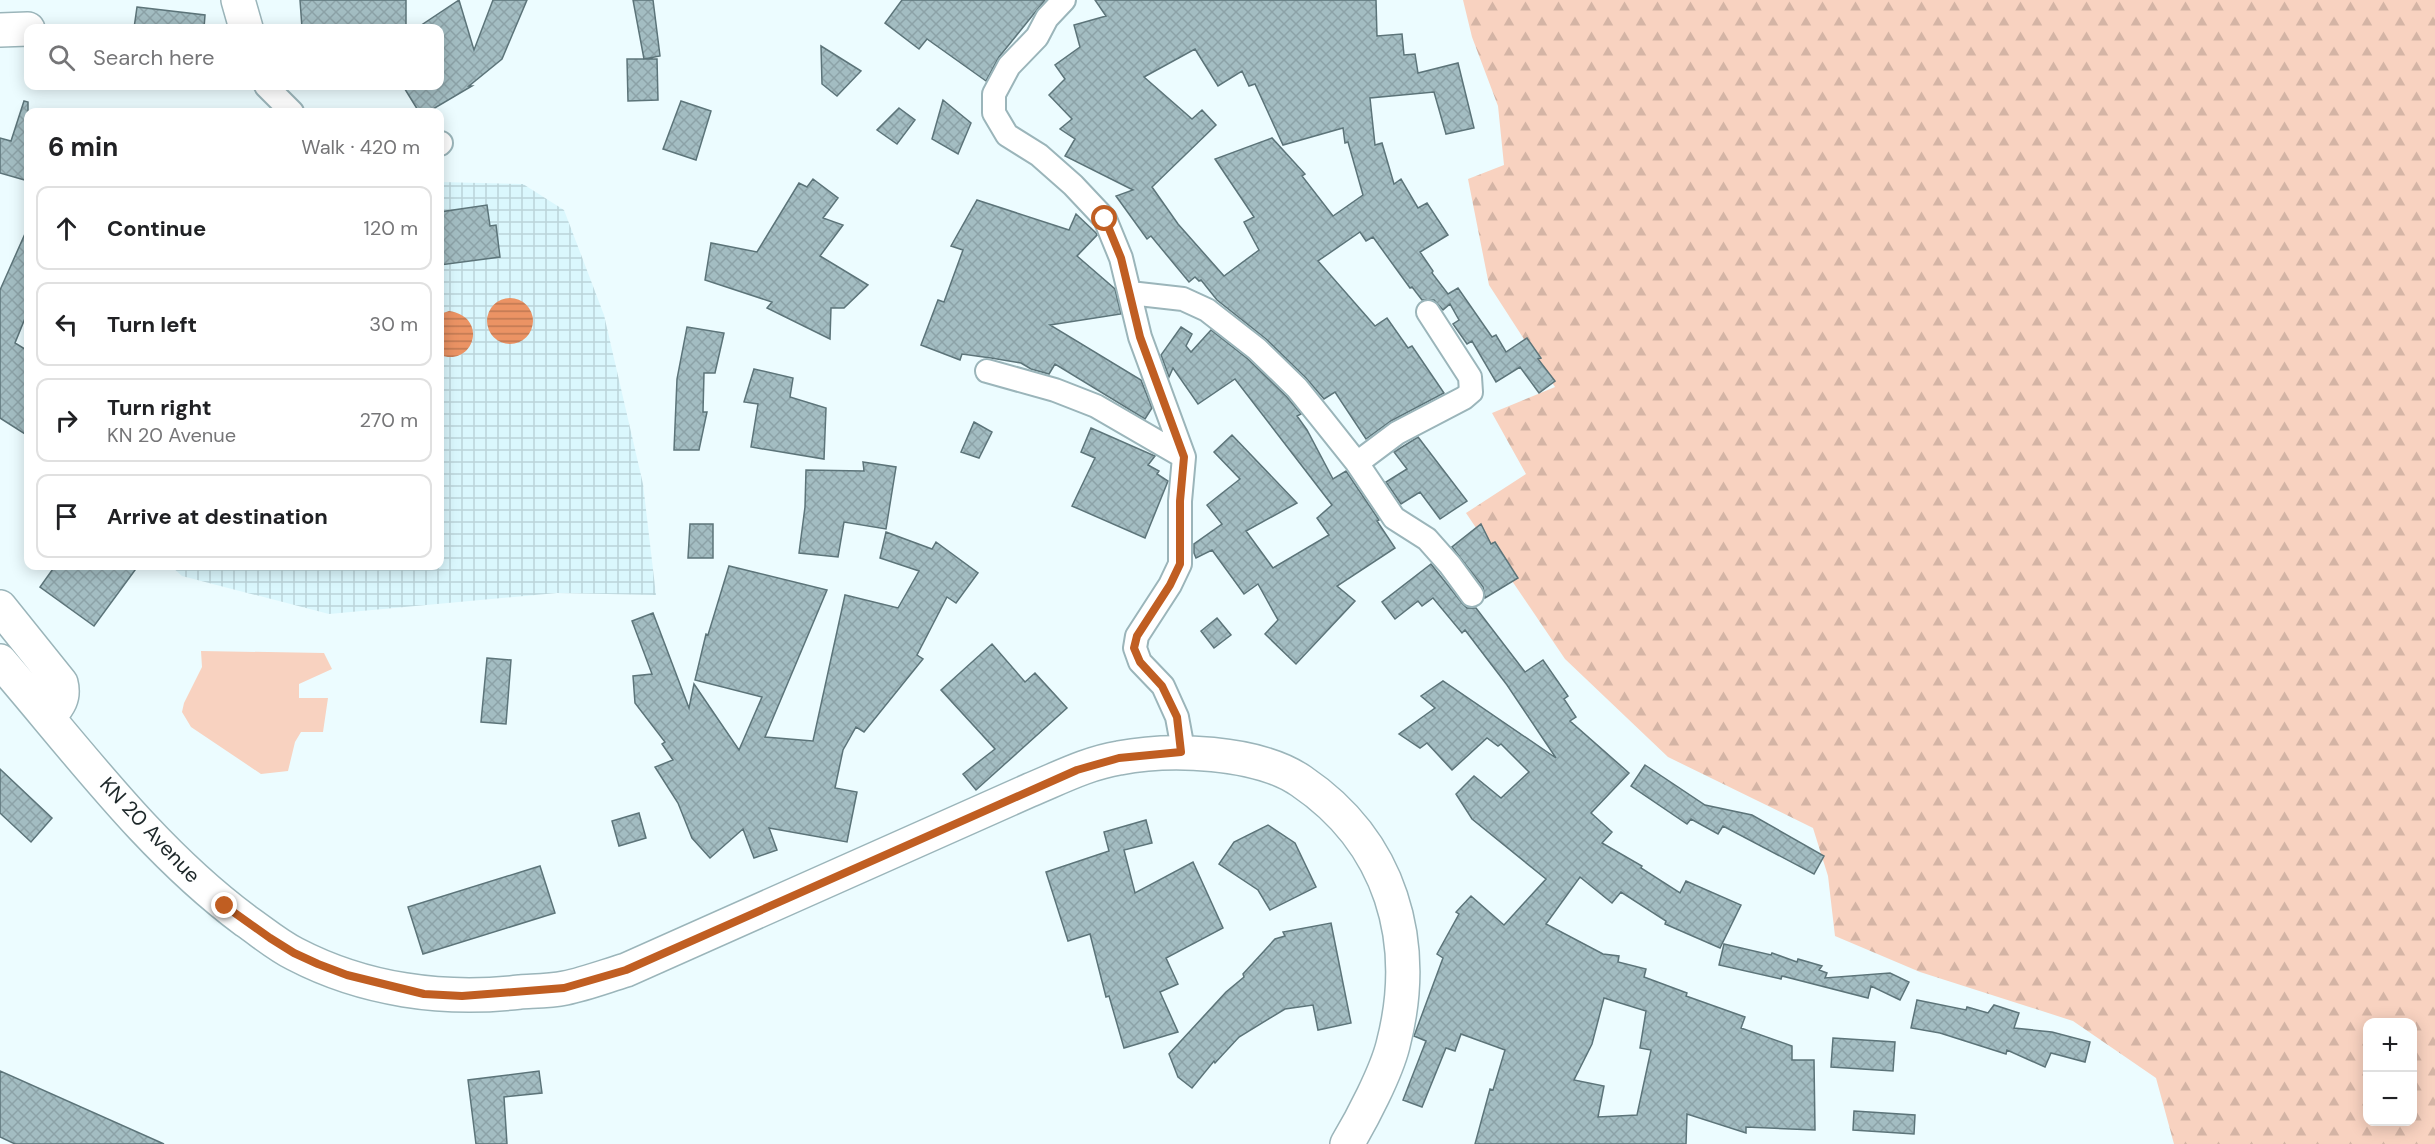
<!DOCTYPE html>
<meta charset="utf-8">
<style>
:root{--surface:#fff;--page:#f2f2f2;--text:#202124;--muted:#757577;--line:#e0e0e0}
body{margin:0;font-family:"DM Sans",sans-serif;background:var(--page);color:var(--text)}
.controls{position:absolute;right:18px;bottom:18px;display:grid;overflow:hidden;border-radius:12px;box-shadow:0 3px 15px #0003}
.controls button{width:54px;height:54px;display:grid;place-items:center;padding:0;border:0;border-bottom:2px solid var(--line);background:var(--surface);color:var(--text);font:30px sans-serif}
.stop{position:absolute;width:18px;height:18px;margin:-14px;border:4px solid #c05e22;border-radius:50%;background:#fff}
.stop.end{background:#c05e22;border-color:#fff;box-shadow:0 2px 6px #0008}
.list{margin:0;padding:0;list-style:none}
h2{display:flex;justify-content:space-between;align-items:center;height:78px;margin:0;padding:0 24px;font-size:26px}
h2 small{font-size:20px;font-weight:400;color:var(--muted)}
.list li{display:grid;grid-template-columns:39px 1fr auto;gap:18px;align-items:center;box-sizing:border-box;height:84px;margin:0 12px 12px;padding:0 12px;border:2px solid var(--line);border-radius:12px}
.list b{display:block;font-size:22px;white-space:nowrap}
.list p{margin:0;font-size:20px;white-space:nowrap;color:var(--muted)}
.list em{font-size:20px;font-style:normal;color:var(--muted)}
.icon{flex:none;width:33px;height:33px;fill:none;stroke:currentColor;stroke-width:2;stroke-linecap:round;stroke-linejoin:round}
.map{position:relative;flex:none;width:2435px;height:1144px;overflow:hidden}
.search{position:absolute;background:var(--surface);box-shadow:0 3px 15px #0003;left:24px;top:24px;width:420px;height:66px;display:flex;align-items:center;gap:15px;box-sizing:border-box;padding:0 21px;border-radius:12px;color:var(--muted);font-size:22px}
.panel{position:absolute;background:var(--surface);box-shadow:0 3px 15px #0003;left:24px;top:108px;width:420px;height:462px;border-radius:12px}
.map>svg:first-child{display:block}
.industrial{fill:url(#industrial-grid)}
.green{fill:#f8d2c0}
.forest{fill:url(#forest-firs);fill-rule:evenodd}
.water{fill:url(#water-rules)}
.building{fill:url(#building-cross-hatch);stroke:#5c7479;stroke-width:1.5;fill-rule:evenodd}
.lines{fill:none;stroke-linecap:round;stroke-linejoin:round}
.street-casing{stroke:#9bb5ba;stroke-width:26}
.secondary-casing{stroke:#9bb5ba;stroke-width:36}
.street{stroke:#fff;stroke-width:22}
.secondary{stroke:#fff;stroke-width:33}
.route{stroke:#c05e22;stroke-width:8}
.labels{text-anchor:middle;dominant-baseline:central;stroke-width:5;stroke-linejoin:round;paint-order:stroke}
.street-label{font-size:21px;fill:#1d2729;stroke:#fff}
</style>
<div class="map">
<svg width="2435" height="1144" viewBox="0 0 2435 1144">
<defs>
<pattern id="industrial-grid" width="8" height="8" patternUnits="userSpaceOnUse" patternTransform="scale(1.5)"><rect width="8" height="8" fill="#daf7fd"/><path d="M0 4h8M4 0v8" fill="none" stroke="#bbd4d9"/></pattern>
<pattern id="forest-firs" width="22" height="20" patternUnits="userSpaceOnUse" patternTransform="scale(1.5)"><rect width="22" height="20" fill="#f8d2c0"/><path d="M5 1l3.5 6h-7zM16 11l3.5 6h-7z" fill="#d4b4a5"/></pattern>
<pattern id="water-rules" width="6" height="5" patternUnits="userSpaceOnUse" patternTransform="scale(1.5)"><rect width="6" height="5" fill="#eb9364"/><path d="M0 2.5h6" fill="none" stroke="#be7852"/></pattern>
<pattern id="building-cross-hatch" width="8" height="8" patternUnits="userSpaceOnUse" patternTransform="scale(1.5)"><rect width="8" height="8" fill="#a3bdc2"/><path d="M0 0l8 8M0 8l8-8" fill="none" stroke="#8ca2a7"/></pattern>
</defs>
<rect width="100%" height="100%" fill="#ecfcff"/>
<path class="industrial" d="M 440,182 L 523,184 L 564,210 L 604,315 L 643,484 L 656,595 L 557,593 L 329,614 L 182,576 L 171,566 L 440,566 Z"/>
<path class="green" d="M 201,651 L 324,653 L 332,669 L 299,684 L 299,698 L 328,698 L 323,732 L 301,732 L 295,742 L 288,771 L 261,774 L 191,727 L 182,712 L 184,703 L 202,667 Z"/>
<path class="forest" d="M 1463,0 L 2435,0 L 2435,1144 L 2174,1144 L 2156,1078 L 2073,1021 L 1920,972 L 1835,936 L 1828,876 L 1813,828 L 1668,757 L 1565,659 L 1466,513 L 1526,474 L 1492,413 L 1555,387 L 1489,285 L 1468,179 L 1504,165 L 1498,106 L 1472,37 ZM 2368,1022 L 2412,1022 L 2412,1122 L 2368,1122 Z"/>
<path class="water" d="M487 321a23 23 0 1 1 46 0a23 23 0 1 1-46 0Z
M 449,311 C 490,317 473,368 440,355 L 440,314 Z"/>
<path class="building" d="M 300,0 L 406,0 L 406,28 L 302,28 Z
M 459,0 L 474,50 L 493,0 L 527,0 L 502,59 L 469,86 L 472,86 L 428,112 L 419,112 L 403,86 L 440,86 L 440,28 L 417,28 Z
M 633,0 L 653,0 L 660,56 L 644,59 Z
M 902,0 L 1045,0 L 999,57 L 986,81 L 927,39 L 919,49 L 885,23 Z
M 1095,0 L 1376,0 L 1377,36 L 1402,34 L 1404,55 L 1415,54 L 1418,73 L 1458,63 L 1474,128 L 1446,134 L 1434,92 L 1370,98 L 1375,145 L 1382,143 L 1394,184 L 1401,179 L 1418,208 L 1427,203 L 1448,235 L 1420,252 L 1433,271 L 1432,273 L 1448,294 L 1458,288 L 1492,337 L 1496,335 L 1506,352 L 1527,338 L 1541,358 L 1538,359 L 1555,381 L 1539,393 L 1520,367 L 1496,382 L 1472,341 L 1467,344 L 1453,324 L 1459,320 L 1450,304 L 1443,310 L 1434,300 L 1422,300 L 1412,287 L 1410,288 L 1373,237 L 1366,241 L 1360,232 L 1318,261 L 1375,326 L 1387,318 L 1408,348 L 1412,346 L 1444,393 L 1391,421 L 1366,439 L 1335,392 L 1324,399 L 1306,378 L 1266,339 L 1217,300 L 1201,280 L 1199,281 L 1195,277 L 1189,282 L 1151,236 L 1147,239 L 1116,196 L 1133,190 L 1065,156 L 1075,139 L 1060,129 L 1072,119 L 1049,95 L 1065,79 L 1055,65 L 1080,47 L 1074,25 L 1106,16 ZM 1195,49 L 1218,86 L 1242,71 L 1249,86 L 1255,84 L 1283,145 L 1343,128 L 1345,143 L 1348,142 L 1363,195 L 1333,216 L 1302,176 L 1305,174 L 1272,138 L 1215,159 L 1254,217 L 1244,222 L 1259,250 L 1224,276 L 1178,224 L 1152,187 L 1216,125 L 1202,110 L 1192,119 L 1144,77 Z
M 137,7 L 205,15 L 204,28 L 134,28 Z
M 821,46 L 861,71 L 837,96 L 822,84 Z
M 627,59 L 657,59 L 658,100 L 628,101 Z
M 943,100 L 971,123 L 958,154 L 932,139 Z
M 24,101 L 28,102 L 28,181 L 0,173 L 0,138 L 11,141 Z
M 681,101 L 711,111 L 696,160 L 663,149 Z
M 899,108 L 915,120 L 897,144 L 877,130 Z
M 813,179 L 838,198 L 823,218 L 843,225 L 820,256 L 868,285 L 844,308 L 831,308 L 830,339 L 767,308 L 772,302 L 705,280 L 711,243 L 757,252 L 799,183 L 807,187 Z
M 977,200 L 1069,230 L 1076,214 L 1096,233 L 1097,235 L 1077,256 L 1115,289 L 1121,314 L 1050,325 L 1141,380 L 1152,408 L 1145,419 L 1055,364 L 1049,374 L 1031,369 L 1021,363 L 991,358 L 962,354 L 960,360 L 921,345 L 938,300 L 944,302 L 963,250 L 951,246 Z
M 487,205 L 490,226 L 496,225 L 500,257 L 440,265 L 440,212 Z
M 28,227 L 28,311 L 15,343 L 28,351 L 28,436 L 0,418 L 0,290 Z
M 687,327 L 724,333 L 715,373 L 704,373 L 703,412 L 707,412 L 699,450 L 674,450 L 677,379 Z
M 1181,327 L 1192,334 L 1186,346 L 1191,352 L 1211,330 L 1248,359 L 1287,397 L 1301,414 L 1297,416 L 1307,430 L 1333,479 L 1346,471 L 1379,520 L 1377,521 L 1395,548 L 1337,586 L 1355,601 L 1296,664 L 1265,634 L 1278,620 L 1258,584 L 1244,594 L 1212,550 L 1196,558 L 1194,553 L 1194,544 L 1222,524 L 1207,505 L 1240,479 L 1214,452 L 1232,435 L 1297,503 L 1246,531 L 1273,568 L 1329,535 L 1317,518 L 1332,505 L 1235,379 L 1198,404 L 1173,368 L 1169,377 L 1161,355 Z
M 754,369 L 793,378 L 790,397 L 826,408 L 824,459 L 751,447 L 758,404 L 744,402 Z
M 974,422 L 992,432 L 979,458 L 961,452 Z
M 1091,428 L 1155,456 L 1148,465 L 1159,471 L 1157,474 L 1168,481 L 1145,538 L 1072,506 L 1095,458 L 1081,452 Z
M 1418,437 L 1467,501 L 1440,519 L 1420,492 L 1401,504 L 1386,482 L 1407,469 L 1394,452 Z
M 863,462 L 896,467 L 886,529 L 844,522 L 838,557 L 799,553 L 805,507 L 806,470 L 864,471 Z
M 690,524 L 713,524 L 713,558 L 688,558 Z
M 1481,524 L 1491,544 L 1495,542 L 1518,578 L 1485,598 L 1483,587 L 1452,547 Z
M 886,532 L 932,549 L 936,542 L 978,573 L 956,603 L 947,597 L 917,655 L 923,659 L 864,732 L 856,727 L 843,750 L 835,788 L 857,792 L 847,842 L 769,828 L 777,850 L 754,858 L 743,829 L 710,858 L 692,838 L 678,803 L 655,767 L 673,760 L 662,744 L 665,742 L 635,703 L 633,676 L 652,674 L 632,621 L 653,613 L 689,708 L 694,684 L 739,750 L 762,697 L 695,680 L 706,634 L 708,635 L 729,566 L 827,590 L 765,737 L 813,741 L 845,595 L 898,608 L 919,571 L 880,558 Z
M 1431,564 L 1462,603 L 1467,608 L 1476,608 L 1525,672 L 1543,660 L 1568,696 L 1564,699 L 1576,717 L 1570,721 L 1629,773 L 1591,813 L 1612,832 L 1602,843 L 1642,866 L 1641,868 L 1680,893 L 1686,881 L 1741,905 L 1720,948 L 1665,924 L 1666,921 L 1621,892 L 1612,903 L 1580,877 L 1546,924 L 1603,954 L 1619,956 L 1618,962 L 1646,969 L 1644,977 L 1687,993 L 1686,996 L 1745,1017 L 1741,1028 L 1792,1046 L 1792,1060 L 1814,1060 L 1815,1130 L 1746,1127 L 1746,1133 L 1687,1114 L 1686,1144 L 1475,1144 L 1490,1089 L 1493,1090 L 1505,1050 L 1461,1034 L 1455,1051 L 1446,1048 L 1422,1107 L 1403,1100 L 1426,1041 L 1414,1036 L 1443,958 L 1437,954 L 1459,914 L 1456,912 L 1471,896 L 1504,925 L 1546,879 L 1472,819 L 1456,794 L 1474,776 L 1501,798 L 1529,772 L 1501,744 L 1498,746 L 1487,738 L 1452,770 L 1427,743 L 1420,748 L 1399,734 L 1435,708 L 1421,696 L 1443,681 L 1556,758 L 1507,685 L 1465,630 L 1462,633 L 1433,598 L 1422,606 L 1418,601 L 1395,619 L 1382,602 ZM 1604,998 L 1646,1011 L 1640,1048 L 1651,1050 L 1637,1115 L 1598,1117 L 1604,1086 L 1574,1080 L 1592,1044 Z
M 55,566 L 138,566 L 94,626 L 40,587 Z
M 1217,618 L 1231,635 L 1214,648 L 1201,631 Z
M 992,644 L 1025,682 L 1035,673 L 1067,708 L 976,790 L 963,774 L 995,749 L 941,690 Z
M 487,658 L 511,660 L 506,724 L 481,722 Z
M 1645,765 L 1705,805 L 1752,815 L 1824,856 L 1814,874 L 1723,826 L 1718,834 L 1691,819 L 1687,824 L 1631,786 Z
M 0,769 L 52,818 L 31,842 L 0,813 Z
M 639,813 L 646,838 L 619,846 L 612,821 Z
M 1146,820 L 1152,843 L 1124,850 L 1135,893 L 1193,862 L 1223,928 L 1166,958 L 1178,984 L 1160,992 L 1178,1032 L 1124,1048 L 1109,996 L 1106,997 L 1090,934 L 1068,941 L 1046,872 L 1109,851 L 1104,832 Z
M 1268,825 L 1295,843 L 1316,887 L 1270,910 L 1258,890 L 1219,864 L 1234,842 Z
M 540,866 L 555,913 L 423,954 L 408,907 Z
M 1331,923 L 1351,1023 L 1318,1030 L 1313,1005 L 1285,1009 L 1239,1037 L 1215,1063 L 1214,1061 L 1192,1088 L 1178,1077 L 1169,1054 L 1226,992 L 1244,977 L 1243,974 L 1275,939 L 1285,936 L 1283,932 Z
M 1724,944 L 1771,955 L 1772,953 L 1797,962 L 1798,959 L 1822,966 L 1819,970 L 1827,973 L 1825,978 L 1890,973 L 1909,982 L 1900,1000 L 1871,986 L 1868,998 L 1782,976 L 1781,979 L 1719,965 Z
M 1917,1000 L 1966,1010 L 1967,1007 L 1988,1013 L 1994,1005 L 2019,1013 L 2014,1028 L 2052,1032 L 2090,1042 L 2085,1062 L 2051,1053 L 2045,1067 L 2007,1050 L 2006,1054 L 1940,1033 L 1911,1028 Z
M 1833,1038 L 1895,1042 L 1893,1071 L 1831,1067 Z
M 0,1071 L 164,1144 L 15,1144 L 0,1137 Z
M 539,1071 L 542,1093 L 504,1097 L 507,1144 L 476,1144 L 468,1080 Z
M 1854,1111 L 1915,1115 L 1914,1134 L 1853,1130 Z"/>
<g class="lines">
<defs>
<path id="street" d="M 1064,0 L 1047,18 L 1037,37 L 1009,66 L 994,94 L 994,113 L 1007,135 L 1039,155 L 1073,185 L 1105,219 L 1121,258 L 1140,337 L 1184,457 L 1180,501 L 1180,564 L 1170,585 L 1137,636 L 1135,648 L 1140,662 L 1163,686 L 1177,717 L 1182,744 L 1181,752
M 266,86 L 292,112
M 440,144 L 441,143
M 1130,293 L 1183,299 L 1207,310 L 1257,349 L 1297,388 L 1322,419 L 1357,463 L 1394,518 L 1427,539 L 1450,565 L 1472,595
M 987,371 L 1055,390 L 1096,406 L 1184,457
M 1357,463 L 1397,433 L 1464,398 L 1471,392 L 1470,377 L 1428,312"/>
<path id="secondary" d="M 238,0 L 246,28
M 0,30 L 28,29
M 0,607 L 61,683 C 65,698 58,706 49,717
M 0,661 C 77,750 150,850 246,921 C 262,932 277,945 295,954 C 364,990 443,1001 520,992 C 534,991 550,991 565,988 C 585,984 606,976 626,970 L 1030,790 C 1059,778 1088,763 1119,758 C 1170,748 1257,751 1301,781 C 1391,842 1420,941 1393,1045 C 1386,1073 1362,1119 1347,1144"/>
</defs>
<use href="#street" class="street-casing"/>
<use href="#secondary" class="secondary-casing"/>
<use href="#street" class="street"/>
<use href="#secondary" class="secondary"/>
</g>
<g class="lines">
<path class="route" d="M 225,906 L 270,938 L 294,953 L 318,964 L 347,975 L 424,994 L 462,996 L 564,988 L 626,970 L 1077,770 L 1119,758 L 1181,752 L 1177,717 L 1162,686 L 1140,662 L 1134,648 L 1137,636 L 1170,585 L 1180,564 L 1180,501 L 1184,457 L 1140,337 L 1121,258 L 1105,219"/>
</g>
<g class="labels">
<g class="street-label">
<text transform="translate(150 830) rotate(47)">KN 20 Avenue</text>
</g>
</g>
</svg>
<div class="controls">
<button>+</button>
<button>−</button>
</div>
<div class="stop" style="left:1105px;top:219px"></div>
<div class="stop end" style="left:225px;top:906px"></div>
<div class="search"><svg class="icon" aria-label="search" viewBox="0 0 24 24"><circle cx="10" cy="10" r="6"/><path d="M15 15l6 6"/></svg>Search here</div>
<section class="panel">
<h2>6 min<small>Walk · 420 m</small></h2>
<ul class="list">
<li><svg class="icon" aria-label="ahead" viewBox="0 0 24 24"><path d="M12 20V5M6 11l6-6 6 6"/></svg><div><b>Continue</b></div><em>120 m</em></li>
<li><svg class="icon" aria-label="left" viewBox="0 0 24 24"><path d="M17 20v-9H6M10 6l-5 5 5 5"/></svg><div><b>Turn left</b></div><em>30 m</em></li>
<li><svg class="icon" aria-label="right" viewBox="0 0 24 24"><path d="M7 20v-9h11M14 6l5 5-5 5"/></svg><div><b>Turn right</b><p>KN 20 Avenue</p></div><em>270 m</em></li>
<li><svg class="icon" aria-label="arrive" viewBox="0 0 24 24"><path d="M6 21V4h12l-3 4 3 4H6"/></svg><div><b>Arrive at destination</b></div></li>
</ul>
</section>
</div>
